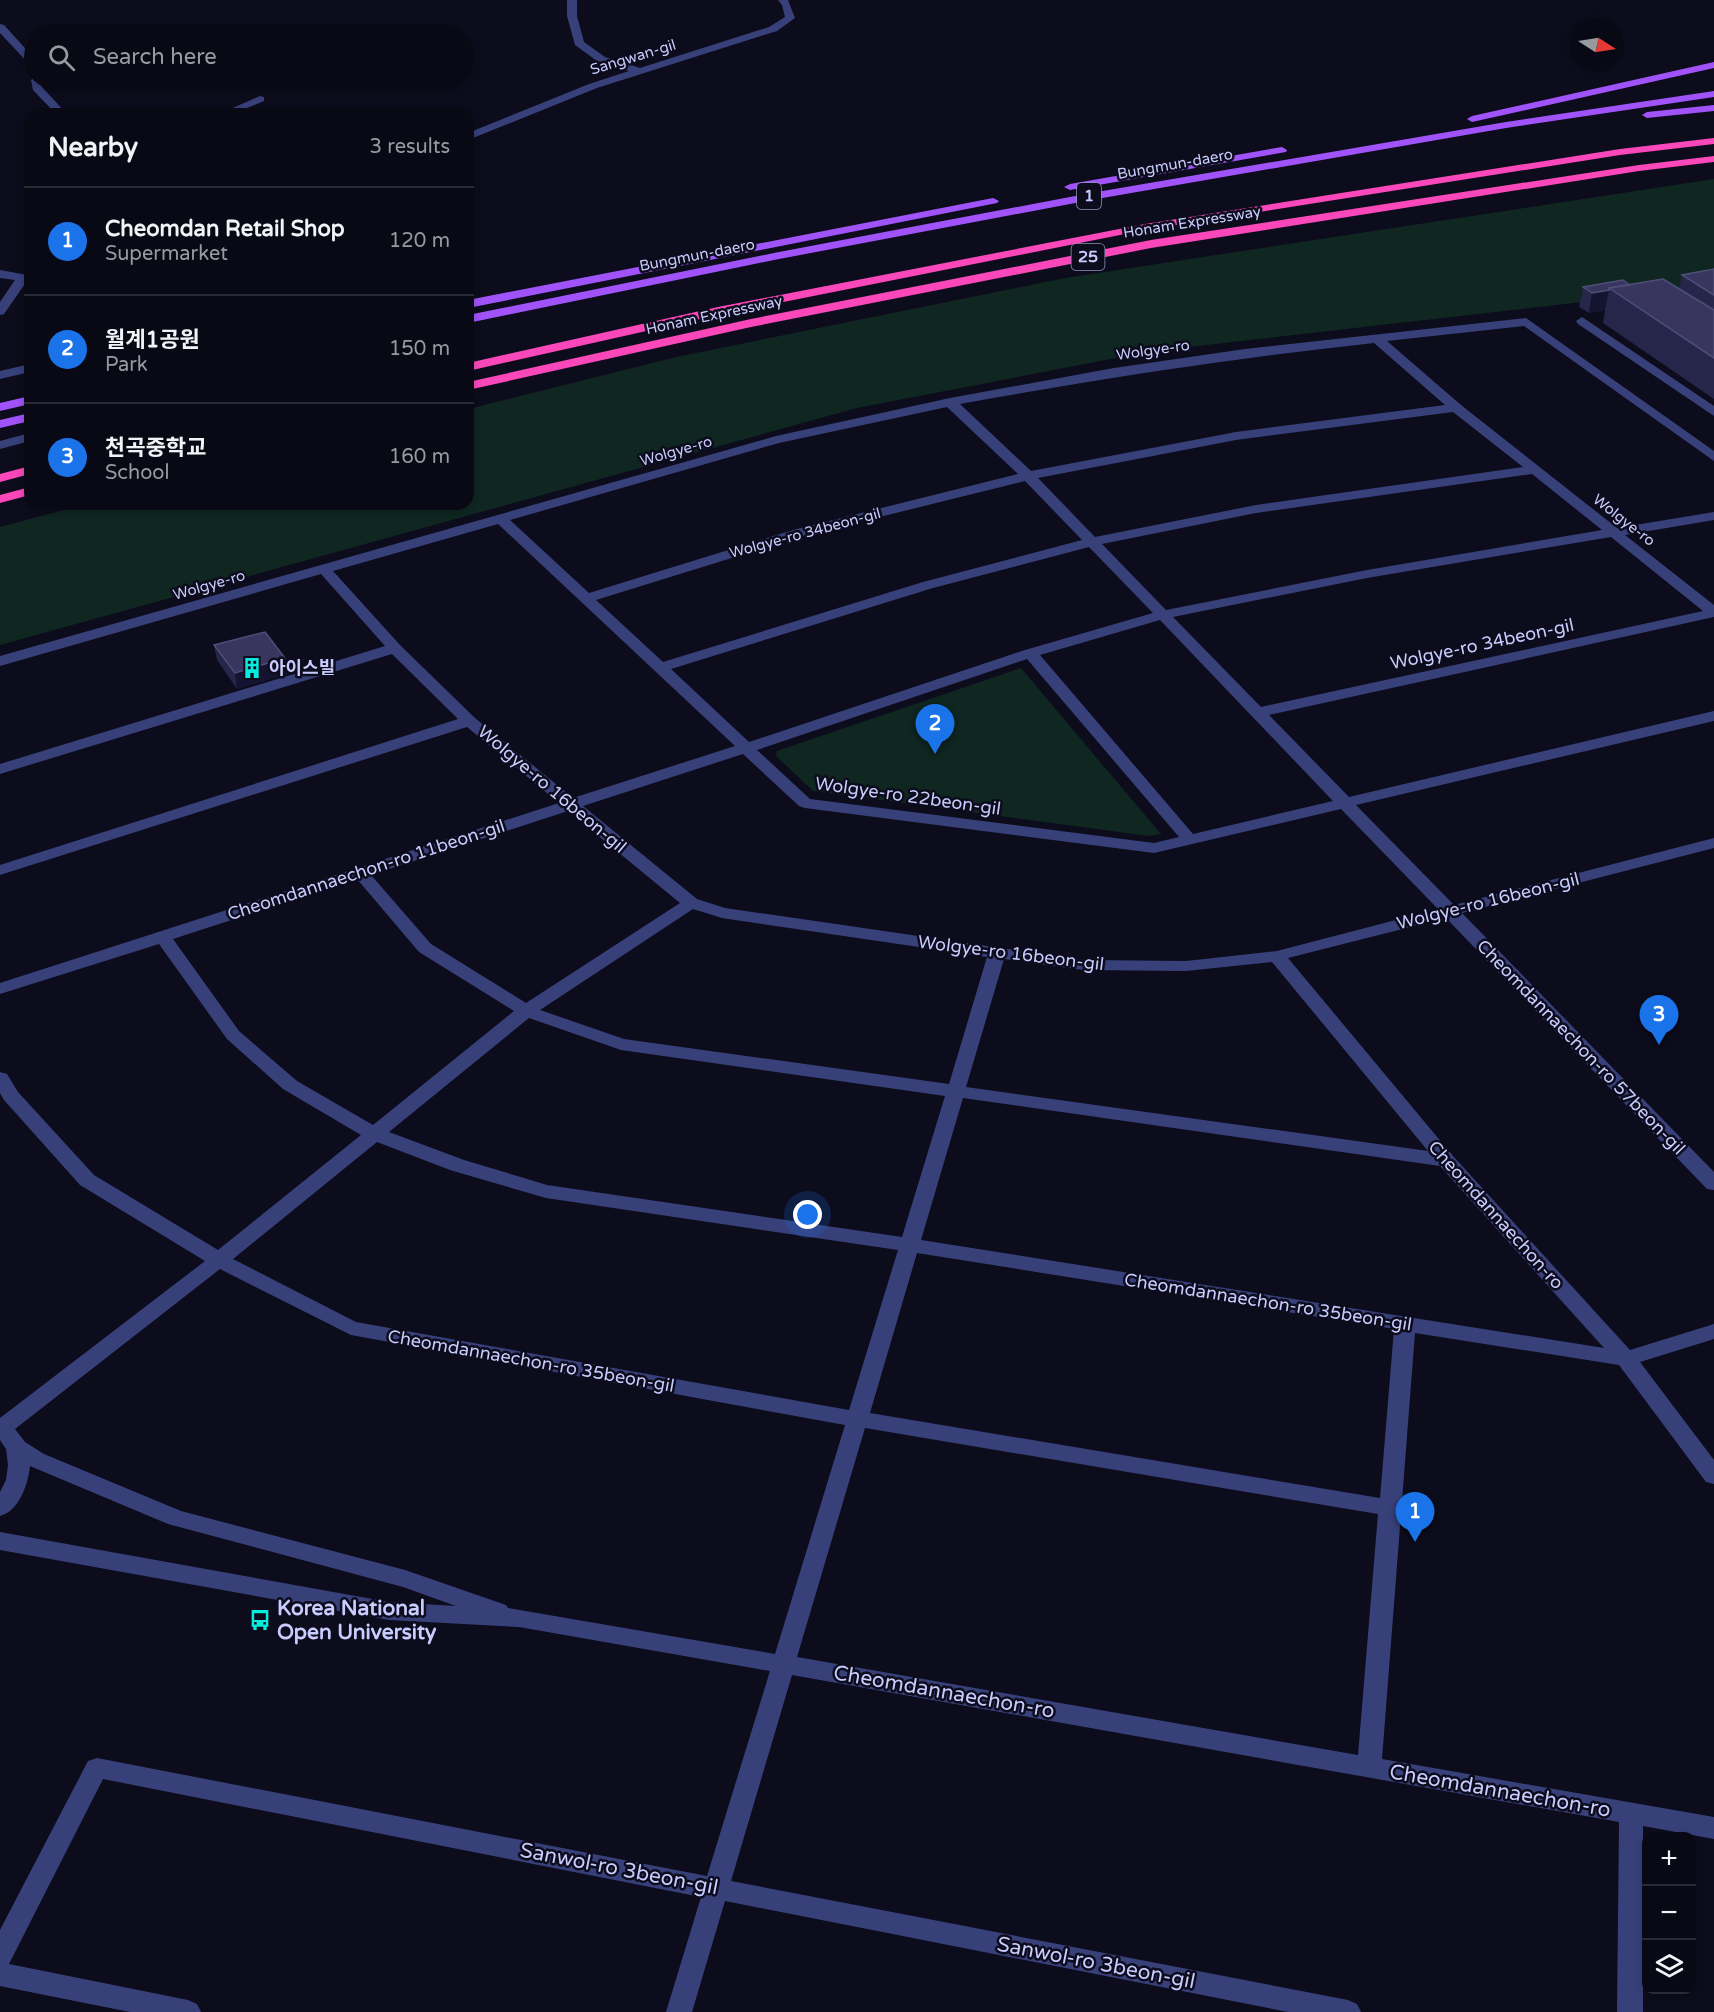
<!DOCTYPE html>
<meta charset="utf-8">
<style>
:root{--surface:#090915;--page:#171722;--text:#f1f3f6;--muted:#999aa0;--line:#292a34;--accent:#1a73e8}
body{margin:0;font-family:"Varela Round","Noto Sans KR",sans-serif;background:var(--page);color:var(--text)}
.controls{position:absolute;right:18px;bottom:18px;display:grid;overflow:hidden;border-radius:12px;box-shadow:0 3px 9px #0003}
.controls button{width:54px;height:54px;display:grid;place-items:center;padding:0;border:0;border-bottom:2px solid var(--line);background:var(--surface);color:var(--text);font:30px sans-serif}
.compass{position:absolute;left:1570px;top:18px;width:54px;height:54px;border-radius:50%;background:var(--surface);box-shadow:0 3px 9px #0003;rotate:102deg}
.you{position:absolute;left:808px;top:1215px;width:21px;height:21px;margin:-15px;border:4px solid #fff;border-radius:50%;background:#1a73e8;box-shadow:0 0 0 9px #1a73e833}
.badge{display:grid;place-items:center;width:39px;height:39px;border-radius:50%;background:var(--accent);color:#fff;font-size:20px;font-weight:700}
.pin{position:absolute;translate:-50% -50px;filter:drop-shadow(0 2px 3px #0008)}
.pin::after{content:'';position:absolute;top:32px;width:21px;height:18px;background:inherit;clip-path:polygon(0 0,100% 0,50% 100%)}
.list{margin:0;padding:0;list-style:none}
h2{display:flex;justify-content:space-between;align-items:center;height:78px;margin:0;padding:0 24px;font-size:26px}
h2 small{font-size:20px;font-weight:400;color:var(--muted)}
.list li{display:grid;grid-template-columns:39px 1fr auto;gap:18px;align-items:center;box-sizing:border-box;height:108px;padding:0 24px;border-top:2px solid var(--line)}
.list b{display:block;font-size:22px;white-space:nowrap}
.list p{margin:0;font-size:20px;white-space:nowrap;color:var(--muted)}
.list em{font-size:20px;font-style:normal;color:var(--muted)}
.icon{flex:none;width:33px;height:33px;fill:none;stroke:currentColor;stroke-width:2;stroke-linecap:round;stroke-linejoin:round}
.map{position:relative;flex:none;width:1714px;height:2012px;overflow:hidden}
.search{position:absolute;background:var(--surface);box-shadow:0 3px 9px #0003;left:24px;top:24px;width:450px;height:66px;display:flex;align-items:center;gap:15px;box-sizing:border-box;padding:0 21px;border-radius:33px;color:var(--muted);font-size:22px}
.panel{position:absolute;background:var(--surface);box-shadow:0 3px 9px #0003;left:24px;top:108px;width:450px;height:402px;border-radius:18px}
.map>svg:first-child{display:block}
.green{fill:#0f2621}
.lines{fill:none;stroke-linecap:round;stroke-linejoin:round}
.minor{fill:#38407a;fill-rule:evenodd}
.major{fill:#a153fa;fill-rule:evenodd}
.highway{fill:#fa47b9;fill-rule:evenodd}
.wall{fill:#26254a}
.shaded-wall{fill:#141330}
.building{fill:#38365e;stroke:#4e4e77;stroke-width:1.5}
.labels{text-anchor:middle;dominant-baseline:central;stroke-width:5;stroke-linejoin:round;paint-order:stroke}
.far-street-label{font-size:15px;fill:#c8cbfd;stroke:#0c0c1c}
.shield{fill:#0c0c1c;stroke:#9092ba;stroke-width:1.5}
.shield-label{font-size:16px;font-weight:bold;fill:#c8cbfd}
.street-label{font-size:18px;fill:#c8cbfd;stroke:#0c0c1c}
.poi-label{font-size:18px;font-weight:bold;fill:#c8cbfd;stroke:#0c0c1c;text-anchor:start}
.near-poi-label{font-size:21px;font-weight:bold;fill:#c8cbfd;stroke:#0c0c1c;text-anchor:start}
.near-street-label{font-size:21px;fill:#c8cbfd;stroke:#0c0c1c}
</style>
<div class="map">
<svg width="1714" height="2012" viewBox="0 0 1714 2012">
<rect width="100%" height="100%" fill="#0c0c1c"/>
<path class="green" d="M 1714,179 L 1714,287 L 1189,347 L 1121,357 L 857,408 L 0,645 L 0,527 L 86,504 L 468,504 L 468,409 L 676,357 L 1065,278 Z
M 1021,668 L 1161,834 L 1149,836 L 813,791 L 776,756 L 777,751 Z"/>
<g class="lines">
<path class="minor" d="M 567,0 L 577,0 L 577,16 L 584,42 L 605,57 L 640,68 L 769,27 L 785,17 L 782,5 L 778,0 L 788,0 L 795,18 L 777,31 L 597,88 L 468,140 L 468,133 L 589,84 L 629,71 L 597,61 L 575,45 L 567,16 Z
M 0,24 L 4,25 L 34,58 L 34,66 L 30,65 L 0,33 Z
M 34,77 L 34,80 L 41,80 L 42,87 L 67,114 L 56,114 L 33,90 L 31,80 Z
M 260,96 L 264,97 L 264,101 L 233,114 L 219,114 Z
M 0,270 L 27,275 L 29,278 L 4,314 L 0,315 L 0,302 L 15,280 L 0,278 Z
M 1582,317 L 1714,406 L 1714,416 L 1578,324 L 1576,321 Z
M 1526,318 L 1714,451 L 1714,461 L 1524,326 L 1387,341 L 1461,405 L 1617,528 L 1714,512 L 1714,520 L 1625,535 L 1714,605 L 1714,617 L 1269,715 L 1349,797 L 1714,711 L 1714,721 L 1356,805 L 1454,905 L 1714,838 L 1714,848 L 1462,913 L 1714,1172 L 1714,1190 L 1707,1189 L 1446,918 L 1288,958 L 1453,1156 L 1630,1350 L 1714,1324 L 1714,1339 L 1640,1362 L 1714,1460 L 1714,1484 L 1706,1482 L 1619,1365 L 1415,1333 L 1382,1759 L 1714,1817 L 1714,1839 L 1643,1826 L 1643,2012 L 1617,2012 L 1619,1822 L 792,1675 L 731,1881 L 1348,2000 L 1357,2004 L 1361,2012 L 1288,2012 L 725,1901 L 692,2012 L 666,2012 L 701,1897 L 103,1779 L 9,1964 L 188,2000 L 197,2004 L 201,2012 L 130,2012 L 0,1986 L 0,1930 L 88,1761 L 97,1758 L 707,1876 L 770,1671 L 519,1627 L 389,1620 L 0,1550 L 0,1532 L 389,1602 L 456,1606 L 403,1587 L 168,1524 L 30,1466 C 28,1485 19,1511 0,1516 L 0,1492 L 6,1480 L 8,1465 L 6,1449 L 0,1440 L 0,1418 L 205,1261 L 80,1185 L 4,1100 L 0,1093 L 0,1072 L 7,1074 L 18,1092 L 94,1175 L 218,1250 L 361,1135 L 283,1089 L 227,1039 L 159,944 L 0,994 L 0,983 L 559,803 L 467,727 L 0,875 L 0,865 L 458,719 L 392,654 L 0,774 L 0,764 L 385,646 L 321,574 L 0,666 L 0,656 L 776,436 L 950,398 L 1114,368 L 1245,349 ZM 1374,343 L 1445,405 L 1236,432 L 1031,471 L 960,404 C 1098,379 1234,358 1374,343 ZM 947,407 L 1018,474 L 793,530 L 589,593 L 510,520 L 779,443 ZM 1453,412 L 1523,467 L 1256,505 L 1095,537 L 1038,478 L 1236,440 ZM 1532,474 L 1602,530 L 1367,570 L 1166,610 L 1102,544 L 1256,513 ZM 1025,481 L 1082,540 L 923,582 L 663,662 L 596,600 L 803,536 ZM 498,524 L 735,746 L 573,798 L 475,718 L 400,645 L 333,571 ZM 1611,537 L 1703,611 L 1261,707 L 1173,617 L 1367,578 ZM 1089,547 L 1153,613 L 1025,650 L 749,742 L 671,669 L 933,588 ZM 1160,620 L 1333,801 L 1193,834 L 1040,655 ZM 1027,659 L 1179,837 L 1154,843 L 810,799 L 757,750 ZM 743,754 L 799,806 L 805,808 L 1154,853 L 1341,809 L 1438,909 L 1277,951 L 1186,961 L 1083,960 L 725,908 L 697,899 L 583,806 ZM 568,811 L 680,903 L 526,1003 L 431,944 L 371,875 ZM 357,879 L 419,952 L 514,1011 L 373,1125 L 297,1081 L 239,1031 L 173,939 ZM 693,909 L 722,918 L 987,957 L 949,1084 L 624,1039 L 540,1010 ZM 1004,959 L 1083,970 L 1186,971 L 1272,962 L 1428,1151 L 966,1087 ZM 529,1018 L 621,1050 L 945,1096 L 902,1237 L 547,1185 L 464,1160 L 389,1132 ZM 963,1098 L 1440,1166 L 1604,1348 L 921,1240 ZM 377,1142 L 450,1170 L 546,1198 L 898,1250 L 849,1410 L 356,1322 L 233,1259 ZM 917,1253 L 1394,1329 L 1380,1498 L 870,1413 ZM 220,1269 L 351,1335 L 845,1425 L 775,1654 L 508,1608 L 506,1605 L 405,1570 L 181,1511 L 44,1454 L 25,1442 L 15,1429 ZM 865,1428 L 1378,1514 L 1358,1755 L 797,1657 Z
M 30,364 L 30,372 L 0,379 L 0,371 Z
M 30,433 L 30,441 L 0,449 L 0,441 Z"/>
<path class="major" d="M 1714,62 L 1714,68 L 1472,122 L 1467,119 L 1472,116 Z
M 1714,91 L 1714,97 L 1506,128 L 1091,200 L 779,259 L 468,323 L 468,315 L 779,252 L 1091,193 L 1506,122 Z
M 1714,105 L 1714,111 L 1647,118 L 1642,115 L 1647,112 Z
M 1282,147 L 1287,150 L 1286,152 L 1070,190 L 1064,187 L 1070,184 Z
M 993,198 L 999,201 L 997,203 L 468,308 L 468,300 Z
M 30,396 L 30,404 L 0,411 L 0,403 Z
M 30,413 L 30,421 L 0,428 L 0,420 Z"/>
<path class="highway" d="M 1714,138 L 1714,144 L 1620,155 L 1145,230 L 718,315 L 468,371 L 468,363 L 718,307 L 1145,224 L 1620,149 Z
M 1714,156 L 1714,162 L 1639,171 L 1151,248 L 751,327 L 468,390 L 468,382 L 751,319 L 1151,240 L 1639,165 Z
M 30,466 L 30,474 L 0,482 L 0,474 Z
M 30,487 L 30,495 L 0,503 L 0,495 Z"/>
</g>
<path class="wall" d="M 1714,269 L 1714,399 L 1603,323 L 1605,310 L 1589,313 L 1579,307 L 1583,287 L 1630,285 L 1679,289 L 1682,275 Z
M 214,645 L 285,658 L 287,674 L 237,689 L 217,660 Z"/>
<path class="shaded-wall" d="M 1609,290 L 1605,310 L 1589,313 L 1592,293 Z
M 285,658 L 287,674 L 237,689 L 235,673 Z"/>
<path class="building" d="M 1714,269 L 1714,295 L 1682,275 Z
M 1663,279 L 1714,310 L 1714,358 L 1609,288 Z
M 1623,280 L 1630,285 L 1609,288 L 1609,290 L 1592,293 L 1583,287 Z
M 265,632 L 285,658 L 235,673 L 214,645 Z"/>
<defs>
<symbol id="building-bare" viewBox="-9 -9 18 18"><path d="M-4-6H4V6H1V3H-1V6H-4ZM-2.5-4.3h1.7v1.8h-1.7ZM.8-4.3h1.7v1.8H.8ZM-2.5-1h1.7V.8h-1.7ZM.8-1h1.7V.8H.8Z" fill="#07ebde" stroke="#0c0c1c" stroke-width="2.5" paint-order="stroke"/></symbol>
<symbol id="bus-bare" viewBox="-9 -9 18 18"><path d="M-5-6H5V4H4V6H2V4H-2V6H-4V4H-5ZM-3.5-4V0h7V-4ZM-3.5 1.2v1.5H-2V1.2ZM2 1.2v1.5H3.5V1.2Z" fill="#07ebde" stroke="#0c0c1c" stroke-width="2.5" paint-order="stroke"/></symbol>
</defs>
<g fill-rule="evenodd">
<use href="#building-bare" x="237" y="653" width="30" height="30"/>
<use href="#bus-bare" x="245" y="1605" width="30" height="30"/>
</g>
<g class="labels">
<g class="far-street-label">
<text transform="translate(633 57) rotate(-17)">Sangwan-gil</text>
<text transform="translate(1175 164) rotate(-10)">Bungmun-daero</text>
<text transform="translate(1192 222) rotate(-9)">Honam Expressway</text>
<text transform="translate(697 255) rotate(-11)">Bungmun-daero</text>
<text transform="translate(714 315) rotate(-12)">Honam Expressway</text>
<text transform="translate(1153 350) rotate(-8)">Wolgye-ro</text>
<text transform="translate(676 451) rotate(-16)">Wolgye-ro</text>
<text transform="translate(1624 520) rotate(38)">Wolgye-ro</text>
<text transform="translate(805 533) rotate(-15)">Wolgye-ro 34beon-gil</text>
<text transform="translate(209 585) rotate(-16)">Wolgye-ro</text>
</g>
<g class="shield">
<rect x="1077" y="183" width="24" height="26" rx="4.5"/>
<rect x="1071.5" y="244" width="33" height="26" rx="4.5"/>
</g>
<g class="shield-label">
<text x="1089" y="196">1</text>
<text x="1088" y="257">25</text>
</g>
<g class="street-label">
<text transform="translate(1482 644) rotate(-12)">Wolgye-ro 34beon-gil</text>
<text transform="translate(552 789) rotate(40)">Wolgye-ro 16beon-gil</text>
<text transform="translate(908 796) rotate(8)">Wolgye-ro 22beon-gil</text>
<text transform="translate(366 870) rotate(-18)">Cheomdannaechon-ro 11beon-gil</text>
<text transform="translate(1488 901) rotate(-14)">Wolgye-ro 16beon-gil</text>
<text transform="translate(1011 953) rotate(7)">Wolgye-ro 16beon-gil</text>
<text transform="translate(1581 1047) rotate(46)">Cheomdannaechon-ro 57beon-gil</text>
<text transform="translate(1496 1215) rotate(48)">Cheomdannaechon-ro</text>
<text transform="translate(1268 1302) rotate(9)">Cheomdannaechon-ro 35beon-gil</text>
<text transform="translate(531 1361) rotate(10)">Cheomdannaechon-ro 35beon-gil</text>
</g>
<g class="poi-label">
<text x="269" y="668">아이스빌</text>
</g>
<g class="near-poi-label">
<text x="277" y="1608">Korea National<tspan x="277" dy="24">Open University</tspan></text>
</g>
<g class="near-street-label">
<text transform="translate(944 1692) rotate(10)">Cheomdannaechon-ro</text>
<text transform="translate(1500 1791) rotate(10)">Cheomdannaechon-ro</text>
<text transform="translate(619 1869) rotate(11)">Sanwol-ro 3beon-gil</text>
<text transform="translate(1096 1963) rotate(11)">Sanwol-ro 3beon-gil</text>
</g>
</g>
</svg>
<div class="controls">
<button>+</button>
<button>−</button>
<button><svg class="icon" aria-label="layers" viewBox="0 0 24 24"><path d="M12 4l9 5-9 5-9-5zM3 14l9 5 9-5"/></svg></button>
</div>
<svg class="compass" viewBox="-18 -18 36 36"><path d="M0-13l5 13h-10z" fill="#e53935"/><path d="M0 13l5-13h-10z" fill="#999aa0"/></svg>
<div class="you"></div>
<div class="pin badge" style="left:1415px;top:1542px">1</div>
<div class="pin badge" style="left:935px;top:754px">2</div>
<div class="pin badge" style="left:1659px;top:1045px">3</div>
<div class="search"><svg class="icon" aria-label="search" viewBox="0 0 24 24"><circle cx="10" cy="10" r="6"/><path d="M15 15l6 6"/></svg>Search here</div>
<section class="panel">
<h2>Nearby<small>3 results</small></h2>
<ul class="list">
<li><span class="badge">1</span><div><b>Cheomdan Retail Shop</b><p>Supermarket</p></div><em>120 m</em></li>
<li><span class="badge">2</span><div><b>월계1공원</b><p>Park</p></div><em>150 m</em></li>
<li><span class="badge">3</span><div><b>천곡중학교</b><p>School</p></div><em>160 m</em></li>
</ul>
</section>
</div>
